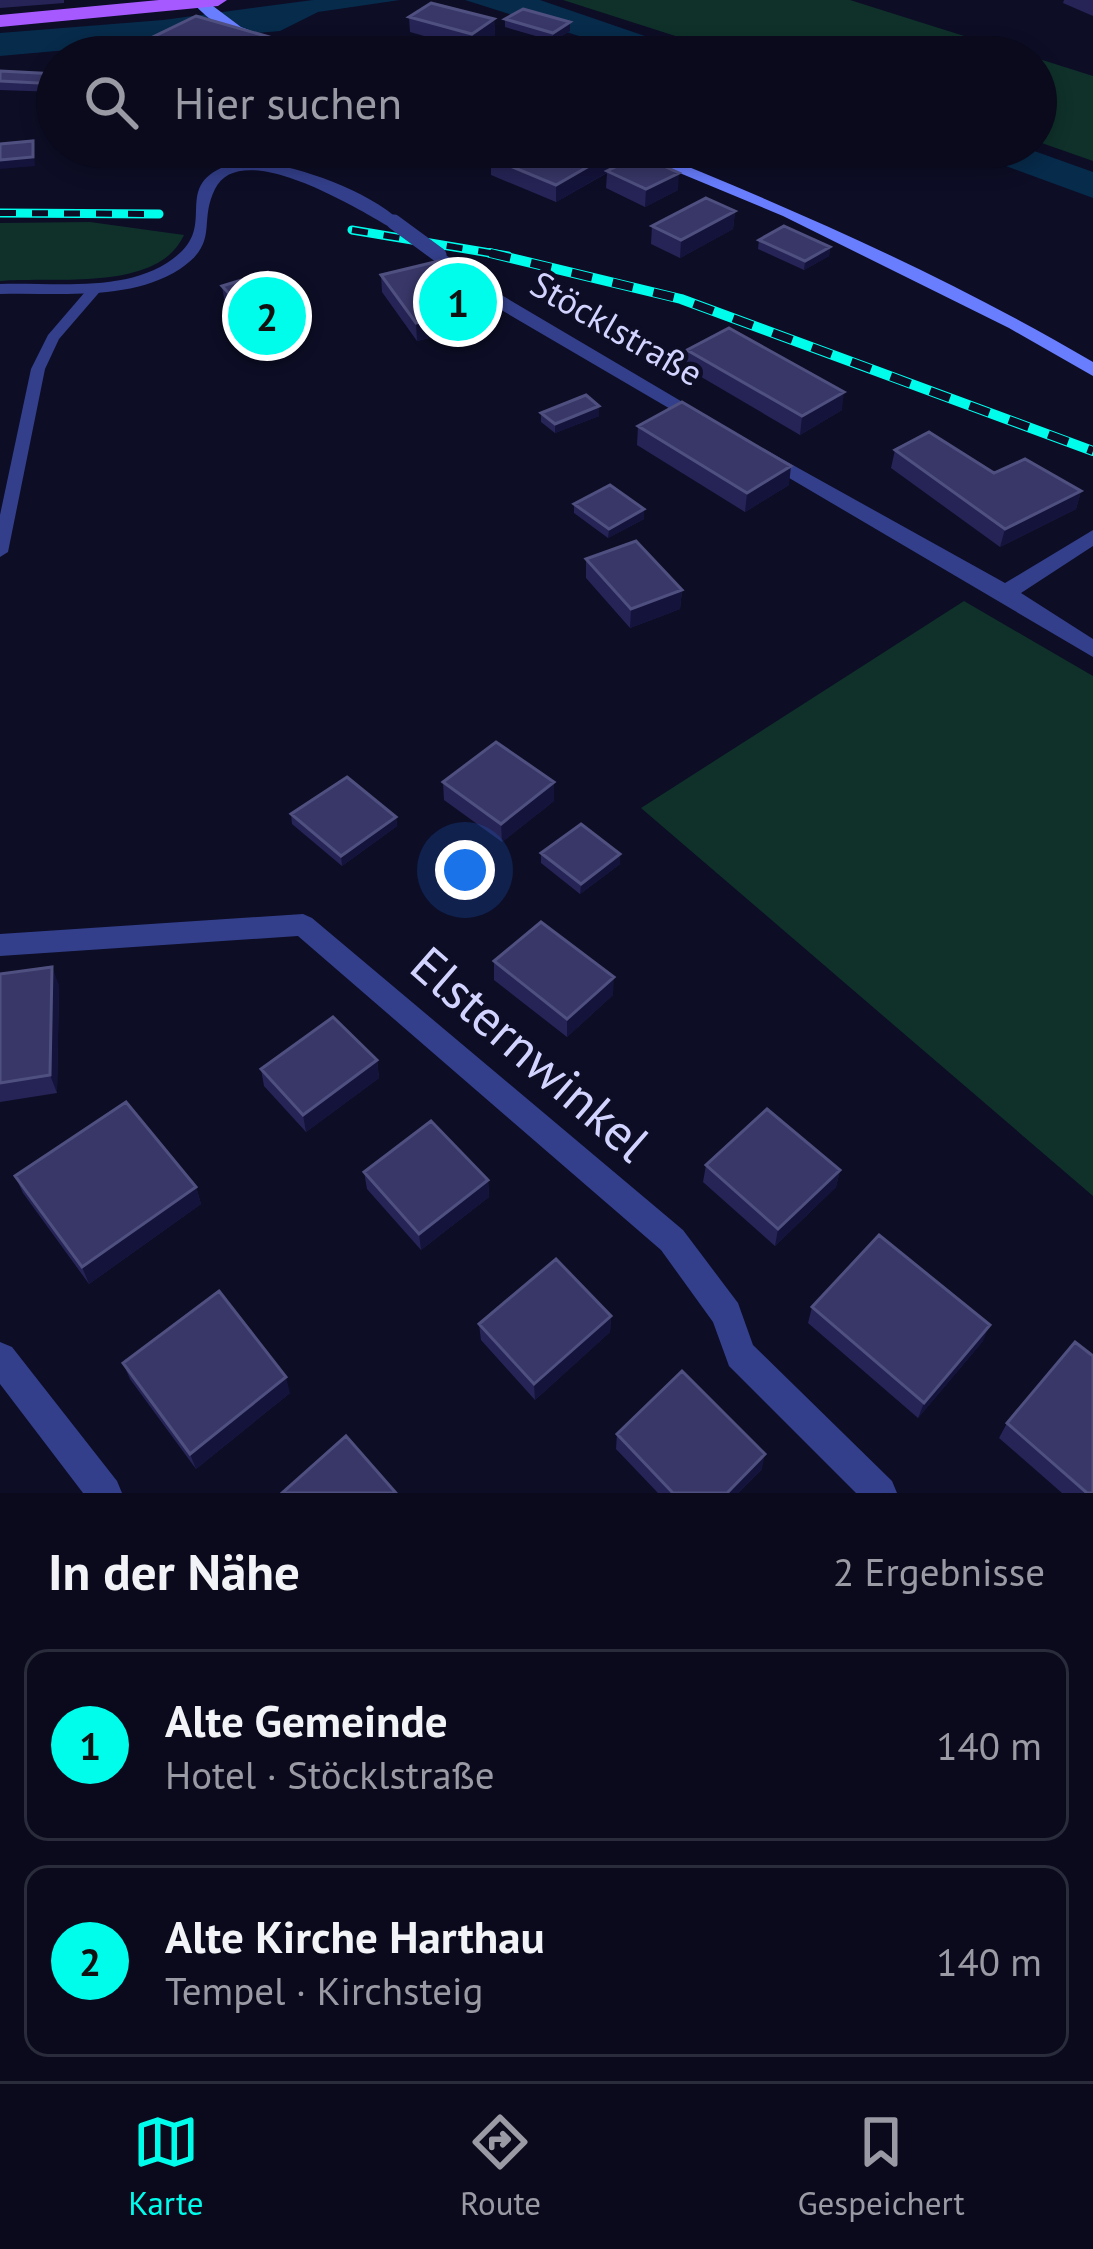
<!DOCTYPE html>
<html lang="de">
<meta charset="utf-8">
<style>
:root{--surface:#0a0a1c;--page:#181829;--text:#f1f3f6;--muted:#999aa3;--line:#2a2b3b;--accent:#00fdec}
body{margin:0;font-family:"PT Sans",sans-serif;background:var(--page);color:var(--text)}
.you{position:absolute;left:465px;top:870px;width:42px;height:42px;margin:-30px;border:9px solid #fff;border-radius:50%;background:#1a73e8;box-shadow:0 0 0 18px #1a73e833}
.badge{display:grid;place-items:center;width:78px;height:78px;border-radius:50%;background:var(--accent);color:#111;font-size:39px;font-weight:700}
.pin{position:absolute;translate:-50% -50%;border:6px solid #fff;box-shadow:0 3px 12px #0006}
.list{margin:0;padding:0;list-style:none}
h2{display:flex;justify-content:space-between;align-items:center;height:156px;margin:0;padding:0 48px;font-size:51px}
h2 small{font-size:39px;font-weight:400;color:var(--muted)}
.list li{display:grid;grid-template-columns:78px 1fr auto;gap:36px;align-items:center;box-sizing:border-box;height:192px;margin:0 24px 24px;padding:0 24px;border:3px solid var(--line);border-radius:24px}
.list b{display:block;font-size:45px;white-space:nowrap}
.list p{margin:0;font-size:39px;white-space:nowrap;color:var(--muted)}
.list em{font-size:39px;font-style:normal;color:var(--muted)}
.icon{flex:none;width:66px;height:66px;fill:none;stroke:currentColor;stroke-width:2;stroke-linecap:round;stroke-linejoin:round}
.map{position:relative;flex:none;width:1093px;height:1493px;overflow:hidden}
.search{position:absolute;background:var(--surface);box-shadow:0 6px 18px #0003;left:36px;right:36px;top:36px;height:132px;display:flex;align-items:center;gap:30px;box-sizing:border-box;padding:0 42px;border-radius:66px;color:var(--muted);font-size:45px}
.sheet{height:588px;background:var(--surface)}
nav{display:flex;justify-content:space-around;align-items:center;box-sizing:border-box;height:168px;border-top:3px solid var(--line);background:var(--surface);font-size:33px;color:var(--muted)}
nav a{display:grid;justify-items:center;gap:6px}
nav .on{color:var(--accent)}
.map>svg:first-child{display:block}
.green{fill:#0f312a}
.water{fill:#072b4b}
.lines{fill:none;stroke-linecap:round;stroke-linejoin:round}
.service{fill:#333f8a;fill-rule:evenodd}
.minor{fill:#333f8a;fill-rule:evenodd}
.secondary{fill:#697eff;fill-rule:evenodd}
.primary{fill:#a559ff;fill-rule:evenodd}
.rail-far1-casing{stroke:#00fdec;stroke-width:9}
.rail-casing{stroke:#00fdec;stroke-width:10}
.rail-far1{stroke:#0d0d26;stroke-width:6;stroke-dasharray:16;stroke-linecap:butt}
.rail{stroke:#0d0d26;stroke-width:8;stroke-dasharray:21;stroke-linecap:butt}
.minor-bridge{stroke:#333f8a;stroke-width:15}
.wall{fill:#262456}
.shaded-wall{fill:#14133b}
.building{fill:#383768;stroke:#505080;stroke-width:3}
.labels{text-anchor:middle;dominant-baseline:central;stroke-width:9;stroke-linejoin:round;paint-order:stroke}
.far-street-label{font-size:36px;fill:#d2d4ff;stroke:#0d0d26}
.near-street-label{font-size:51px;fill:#d2d4ff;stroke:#0d0d26}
</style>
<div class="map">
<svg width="1093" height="1493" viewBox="0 0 1093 1493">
<rect width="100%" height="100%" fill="#0d0d26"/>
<path class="green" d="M 563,0 L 850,0 L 1031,57 L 741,57 Z
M 1036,58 L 1093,76 L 1093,161 L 1036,141 Z
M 90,222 L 184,235 C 158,293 53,276 0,281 L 0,223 Z
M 964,601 L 1093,676 L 1093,1196 L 641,808 Z"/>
<path class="water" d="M 313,0 L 400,0 L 318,12 L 280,31 L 0,56 L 0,33 L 163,20 Z
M 465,0 L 540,0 L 706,57 L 645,57 Z
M 954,147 L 1023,147 L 1093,172 L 1093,198 Z"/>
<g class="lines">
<path class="service" d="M 96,284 L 103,288 L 59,339 L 45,369 L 8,552 L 0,557 L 0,515 L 31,369 L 48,335 L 91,285 Z"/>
<path class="minor" d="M 246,160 C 298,166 362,187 402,222 L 388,226 C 355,207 240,137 215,189 C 198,223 220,242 180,269 C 129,302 58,292 0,294 L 0,284 C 57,282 137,295 182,251 C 216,218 166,178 246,160 Z
M 439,250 L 498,293 L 713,420 L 703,426 L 696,424 L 486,301 L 433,259 L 430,255 Z
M 764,449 L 1005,583 L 1093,530 L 1093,546 L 1021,593 L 1093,639 L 1093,657 L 757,459 L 754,455 Z
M 303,914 L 312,918 L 683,1230 L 738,1303 L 753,1345 L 892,1481 L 897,1493 L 856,1493 L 729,1366 L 713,1322 L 661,1250 L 298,936 L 0,956 L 0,934 Z
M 0,1342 L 12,1347 L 117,1481 L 122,1493 L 83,1493 L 0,1384 Z"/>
<path class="secondary" d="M 195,0 L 205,0 L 241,27 L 318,57 C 275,57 222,36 193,3 Z
M 617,147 L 639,147 C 795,209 948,277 1093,362 L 1093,376 L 1009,328 L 783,216 Z"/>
<path class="primary" d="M 159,0 L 227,0 L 218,6 L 0,27 L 0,15 Z"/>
<defs>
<path id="rail-far1" d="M 0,213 L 159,214
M 352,230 L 508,256"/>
<path id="rail" d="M 490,253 L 681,299 L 1093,451"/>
</defs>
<use href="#rail-far1" class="rail-far1-casing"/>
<use href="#rail" class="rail-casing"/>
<use href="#rail-far1" class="rail-far1"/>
<use href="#rail" class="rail"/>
<path class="minor-bridge" d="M 394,222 L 439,255"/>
</g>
<path class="wall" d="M 0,0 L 64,0 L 64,3 L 0,8 Z
M 1064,0 L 1093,0 L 1093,16 L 1063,3 Z
M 409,17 L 494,19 L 495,35 L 473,50 L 410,32 Z
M 505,19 L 570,31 L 553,41 L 505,27 Z
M 153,37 L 339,57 L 157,57 Z
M 0,71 L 57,74 L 57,92 L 0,90 Z
M 318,147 L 379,147 L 359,160 Z
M 427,147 L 490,147 L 471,160 Z
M 615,151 L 615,167 L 678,190 L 645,207 L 606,188 L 607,173 L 556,202 L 491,175 L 491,158 Z
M 735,211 L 733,229 L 680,258 L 651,244 L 652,226 Z
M 759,240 L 830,247 L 829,256 L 804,270 L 758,249 Z
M 381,275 L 477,309 L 478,326 L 417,341 L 382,292 Z
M 222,286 L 309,329 L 262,344 L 225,304 Z
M 687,350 L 842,410 L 800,435 L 686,368 Z
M 599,406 L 599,416 L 555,433 L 541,422 L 541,413 Z
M 638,426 L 789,485 L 745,512 L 637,445 Z
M 895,450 L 994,473 L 1081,491 L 1076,509 L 1000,547 L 891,468 Z
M 574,504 L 644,509 L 644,519 L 608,538 L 574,513 Z
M 586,559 L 682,590 L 680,609 L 630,628 L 586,578 Z
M 443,782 L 554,801 L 502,842 L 444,800 Z
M 291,814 L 396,817 L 397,826 L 342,866 L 292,824 Z
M 541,853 L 620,854 L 620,864 L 580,894 L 541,863 Z
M 494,961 L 613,995 L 567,1037 L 494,980 Z
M 0,974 L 59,985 L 57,1093 L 0,1102 Z
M 377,1060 L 379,1078 L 306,1132 L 264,1086 L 261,1069 Z
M 706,1165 L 840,1170 L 836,1187 L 775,1246 L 703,1182 Z
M 364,1172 L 488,1180 L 489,1197 L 421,1250 L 367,1189 Z
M 15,1176 L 196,1187 L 201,1204 L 89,1284 L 23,1193 Z
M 812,1307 L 983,1341 L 918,1418 L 808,1323 Z
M 611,1316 L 610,1332 L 535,1400 L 481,1340 L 479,1324 Z
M 123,1363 L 290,1393 L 196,1469 L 130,1379 Z
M 1007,1423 L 1093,1493 L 1062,1493 L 999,1438 Z
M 617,1434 L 762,1469 L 738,1493 L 658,1493 L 616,1449 Z"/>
<path class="shaded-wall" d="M 494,19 L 495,35 L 473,50 L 472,34 Z
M 570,22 L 570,31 L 553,41 L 553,33 Z
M 33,141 L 35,166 L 0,169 L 0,160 Z
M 358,147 L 379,147 L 359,160 Z
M 470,147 L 490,147 L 471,160 Z
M 615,151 L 615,168 L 556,202 L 556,185 Z
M 679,173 L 678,190 L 645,207 L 646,189 Z
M 735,211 L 733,229 L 680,258 L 681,240 Z
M 830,247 L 829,256 L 804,270 L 805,261 Z
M 477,309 L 478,326 L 417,341 L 416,323 Z
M 307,311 L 309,329 L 262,344 L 259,326 Z
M 844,392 L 842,410 L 800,435 L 802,416 Z
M 599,406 L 599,416 L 555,433 L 555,424 Z
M 791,466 L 789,485 L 745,512 L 747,493 Z
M 1081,491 L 1076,509 L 1000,547 L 1005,529 Z
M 644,509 L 644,519 L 608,538 L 609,529 Z
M 682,590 L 680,609 L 630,628 L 631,609 Z
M 554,782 L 554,801 L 502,842 L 501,824 Z
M 396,817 L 397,826 L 342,866 L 341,856 Z
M 620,854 L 620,864 L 580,894 L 581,884 Z
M 52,967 L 59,985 L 57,1093 L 50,1075 Z
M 614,977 L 613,995 L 567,1037 L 567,1019 Z
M 377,1060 L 379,1078 L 306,1132 L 303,1115 Z
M 840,1170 L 836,1187 L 775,1246 L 778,1229 Z
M 488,1180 L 489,1197 L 421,1250 L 419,1234 Z
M 196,1187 L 201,1204 L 89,1284 L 82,1267 Z
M 611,1316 L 610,1332 L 535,1400 L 534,1384 Z
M 990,1325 L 983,1341 L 918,1418 L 924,1403 Z
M 286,1377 L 290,1393 L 196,1469 L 190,1454 Z
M 765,1454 L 762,1469 L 738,1493 L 727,1493 Z"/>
<path class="building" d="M 431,3 L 494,19 L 472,34 L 409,17 Z
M 523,9 L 570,22 L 553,33 L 505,19 Z
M 196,16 L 339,57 L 220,57 L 153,37 Z
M 0,71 L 57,74 L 57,84 L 0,81 Z
M 33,141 L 33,157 L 0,160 L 0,144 Z
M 511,147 L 604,147 L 615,151 L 556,185 L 491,158 Z
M 640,155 L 679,173 L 646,189 L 607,171 Z
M 706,198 L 735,211 L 681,240 L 652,226 Z
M 784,226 L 830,247 L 805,261 L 759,240 Z
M 439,261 L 477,309 L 416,323 L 381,275 Z
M 268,272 L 307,311 L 259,326 L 222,286 Z
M 729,328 L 844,392 L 802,416 L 687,350 Z
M 586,395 L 599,406 L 555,424 L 541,413 Z
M 682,402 L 791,466 L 747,493 L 638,426 Z
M 929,432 L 994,473 L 1025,459 L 1081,491 L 1005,529 L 895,450 Z
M 610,485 L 644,509 L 609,529 L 574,504 Z
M 636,541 L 682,590 L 631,609 L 586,559 Z
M 496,742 L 554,782 L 501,824 L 443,782 Z
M 347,777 L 396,817 L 341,856 L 291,814 Z
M 581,824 L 620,854 L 581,884 L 541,853 Z
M 541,922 L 614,977 L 567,1019 L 494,961 Z
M 52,967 L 50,1075 L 0,1083 L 0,974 Z
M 333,1017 L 377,1060 L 303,1115 L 261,1069 Z
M 126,1102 L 196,1187 L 82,1267 L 15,1176 Z
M 767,1109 L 840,1170 L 778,1229 L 706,1165 Z
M 431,1121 L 488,1180 L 419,1234 L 364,1172 Z
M 879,1235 L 990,1325 L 924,1403 L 812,1307 Z
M 556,1259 L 611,1316 L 534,1384 L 479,1324 Z
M 219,1291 L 286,1377 L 190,1454 L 123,1363 Z
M 1075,1342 L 1093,1356 L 1093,1493 L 1087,1493 L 1007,1423 Z
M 682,1371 L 765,1454 L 727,1493 L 673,1493 L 617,1434 Z
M 346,1436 L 396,1493 L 282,1493 Z"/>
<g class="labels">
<g class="far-street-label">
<text transform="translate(617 328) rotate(30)">Stöcklstraße</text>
</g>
<g class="near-street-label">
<text transform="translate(531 1053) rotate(41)">Elsternwinkel</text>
</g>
</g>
</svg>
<div class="you"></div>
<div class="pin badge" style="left:458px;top:302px">1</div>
<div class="pin badge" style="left:267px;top:316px">2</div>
<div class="search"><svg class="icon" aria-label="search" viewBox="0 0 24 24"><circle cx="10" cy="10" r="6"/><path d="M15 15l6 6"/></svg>Hier suchen</div>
</div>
<section class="sheet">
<h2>In der Nähe<small>2 Ergebnisse</small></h2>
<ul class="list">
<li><span class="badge">1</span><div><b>Alte Gemeinde</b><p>Hotel · Stöcklstraße</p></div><em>140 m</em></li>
<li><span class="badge">2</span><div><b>Alte Kirche Harthau</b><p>Tempel · Kirchsteig</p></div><em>140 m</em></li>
</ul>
</section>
<nav>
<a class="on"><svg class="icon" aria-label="map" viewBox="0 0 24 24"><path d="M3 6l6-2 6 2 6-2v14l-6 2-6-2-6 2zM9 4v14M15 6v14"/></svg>Karte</a>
<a><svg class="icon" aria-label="directions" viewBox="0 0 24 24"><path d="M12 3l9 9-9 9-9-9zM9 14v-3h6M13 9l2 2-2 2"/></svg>Route</a>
<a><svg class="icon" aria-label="saved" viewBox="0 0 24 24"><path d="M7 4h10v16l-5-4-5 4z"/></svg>Gespeichert</a>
</nav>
